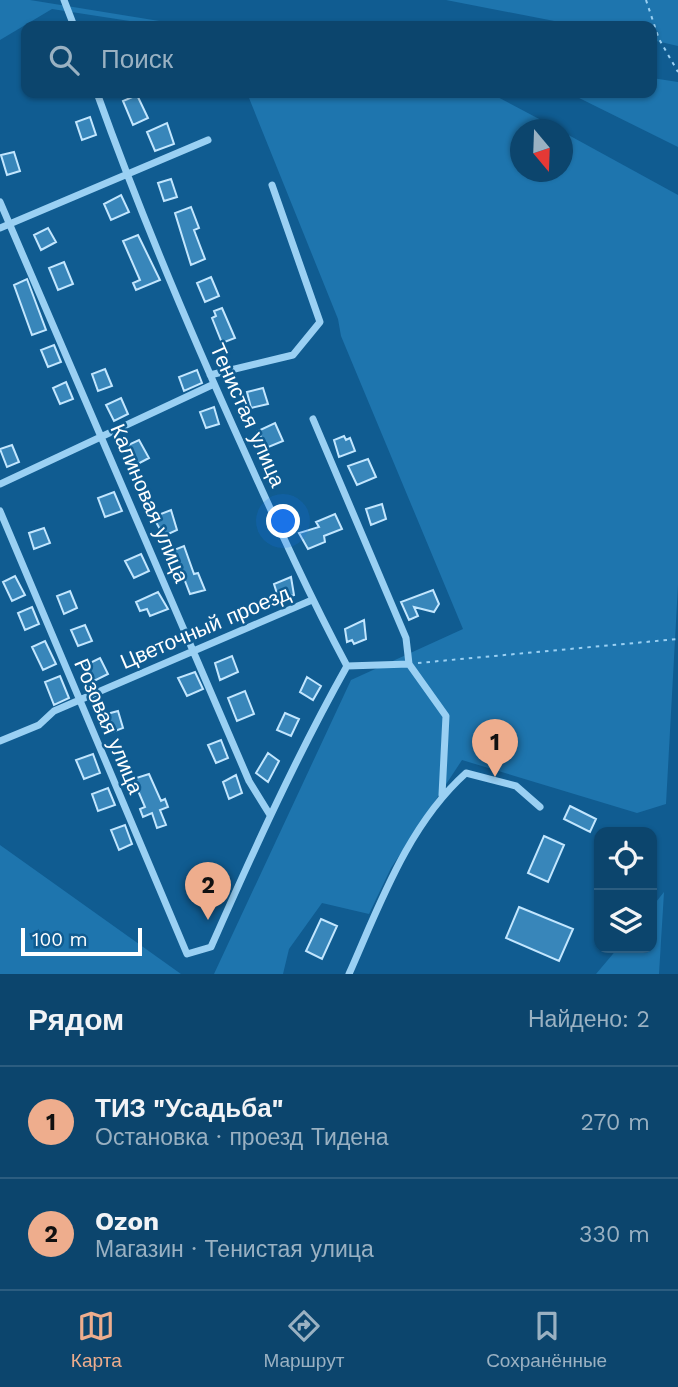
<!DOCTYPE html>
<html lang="ru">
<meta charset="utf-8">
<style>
:root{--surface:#0c456d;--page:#1a4f75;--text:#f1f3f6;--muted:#9ab1c2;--line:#2c5d80;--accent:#eead8d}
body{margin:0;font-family:"Work Sans",sans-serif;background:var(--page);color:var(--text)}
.controls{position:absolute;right:21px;bottom:21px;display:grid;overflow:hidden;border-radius:14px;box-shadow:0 2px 5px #0004}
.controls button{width:63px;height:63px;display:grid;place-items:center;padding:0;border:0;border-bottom:2px solid var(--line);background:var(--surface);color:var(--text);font:35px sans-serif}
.compass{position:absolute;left:510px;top:119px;width:63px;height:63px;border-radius:50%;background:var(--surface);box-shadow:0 2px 5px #0004;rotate:161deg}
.scale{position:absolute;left:21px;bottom:18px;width:121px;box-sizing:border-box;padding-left:7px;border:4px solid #fff;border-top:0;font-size:19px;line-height:24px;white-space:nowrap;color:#fff;-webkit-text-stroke:5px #105c91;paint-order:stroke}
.you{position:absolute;left:284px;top:522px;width:24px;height:24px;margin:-18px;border:5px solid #fff;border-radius:50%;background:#1a73e8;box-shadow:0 0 0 10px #1a73e833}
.badge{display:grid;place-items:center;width:46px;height:46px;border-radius:50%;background:var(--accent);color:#111;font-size:23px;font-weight:700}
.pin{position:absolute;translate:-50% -58px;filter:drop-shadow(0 2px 4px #0008)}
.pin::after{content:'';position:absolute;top:37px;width:24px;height:21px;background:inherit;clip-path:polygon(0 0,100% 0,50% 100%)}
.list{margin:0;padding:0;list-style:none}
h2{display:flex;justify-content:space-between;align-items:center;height:91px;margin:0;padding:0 28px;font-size:30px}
h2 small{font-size:23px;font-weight:400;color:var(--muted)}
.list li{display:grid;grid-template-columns:46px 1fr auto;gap:21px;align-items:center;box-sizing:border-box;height:112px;padding:0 28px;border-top:2px solid var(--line)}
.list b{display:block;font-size:26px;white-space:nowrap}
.list p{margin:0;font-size:23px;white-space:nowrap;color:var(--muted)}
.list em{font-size:23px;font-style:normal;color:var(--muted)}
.icon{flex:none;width:38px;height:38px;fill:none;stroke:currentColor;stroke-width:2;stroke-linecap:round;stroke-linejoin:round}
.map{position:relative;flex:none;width:678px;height:974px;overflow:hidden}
.search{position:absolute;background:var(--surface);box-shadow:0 2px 5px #0004;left:21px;right:21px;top:21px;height:77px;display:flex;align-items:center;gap:18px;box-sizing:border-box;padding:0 24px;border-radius:14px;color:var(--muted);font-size:26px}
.sheet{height:315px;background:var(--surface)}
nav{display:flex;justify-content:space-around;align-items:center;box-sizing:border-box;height:98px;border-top:2px solid var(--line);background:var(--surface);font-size:19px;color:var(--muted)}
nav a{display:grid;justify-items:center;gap:4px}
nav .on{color:var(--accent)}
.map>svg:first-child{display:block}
.green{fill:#1e75ae}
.building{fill:#3886ba;stroke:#c2e6fe;stroke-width:2}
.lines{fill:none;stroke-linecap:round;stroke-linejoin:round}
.path{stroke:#9ad0f3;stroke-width:2;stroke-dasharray:3.5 5;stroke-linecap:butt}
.minor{stroke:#9ad0f3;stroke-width:7}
.labels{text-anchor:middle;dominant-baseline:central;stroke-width:5;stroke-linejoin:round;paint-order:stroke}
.street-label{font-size:21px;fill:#fff;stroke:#105c91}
</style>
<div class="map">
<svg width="678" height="974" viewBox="0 0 678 974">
<rect width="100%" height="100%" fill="#105c91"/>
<path class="green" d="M 0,0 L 30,0 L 190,26 L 162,26 L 52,9 L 0,40 Z
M 446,0 L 678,0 L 678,46 L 652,40 L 652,26 L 580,26 Z
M 652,78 L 678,82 L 678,147 L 569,93 L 652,93 Z
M 247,93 L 490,93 L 558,129 L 520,130 L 520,172 L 562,172 L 563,132 L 678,195 L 678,585 L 666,804 L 637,813 L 462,760 L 391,868 L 369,914 L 322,903 L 289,949 L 283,974 L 214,974 L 351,680 L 463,629 L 341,336 L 338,319 Z
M 0,845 L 181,974 L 0,974 Z
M 664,892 L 659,974 L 596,974 L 618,948 L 652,948 L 652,907 Z"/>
<path class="building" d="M 137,95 L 148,118 L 133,125 L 123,101 Z
M 90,117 L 96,135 L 82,140 L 76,122 Z
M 167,123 L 174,144 L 155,151 L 147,132 Z
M 14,152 L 20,171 L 7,175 L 1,155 Z
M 171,179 L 177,197 L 164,201 L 158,183 Z
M 121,195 L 129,212 L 111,220 L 104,204 Z
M 191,207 L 199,228 L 194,230 L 205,259 L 191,265 L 175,213 Z
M 48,228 L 56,242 L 41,250 L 34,235 Z
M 138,235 L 160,280 L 136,290 L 133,283 L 140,280 L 123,241 Z
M 64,262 L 73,284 L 58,290 L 49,268 Z
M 211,277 L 219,296 L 205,302 L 197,283 Z
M 27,279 L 46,330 L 32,335 L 14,285 Z
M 222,308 L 235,338 L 222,343 L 212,318 L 216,316 L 214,311 Z
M 54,345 L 61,362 L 48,367 L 41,350 Z
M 105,369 L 112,386 L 98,391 L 92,374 Z
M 197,370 L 202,383 L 184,391 L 179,377 Z
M 66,382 L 73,399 L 60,404 L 53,388 Z
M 263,388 L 268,404 L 251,408 L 247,392 Z
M 121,398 L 128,414 L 114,421 L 106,405 Z
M 214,407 L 219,424 L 206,428 L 200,412 Z
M 275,423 L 283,441 L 266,448 L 258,431 Z
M 344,436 L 346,440 L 350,438 L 355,451 L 339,457 L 334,440 Z
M 139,440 L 149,458 L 134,466 L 124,447 Z
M 12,445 L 19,462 L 7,467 L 0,449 Z
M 368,459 L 376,477 L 357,485 L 348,466 Z
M 114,492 L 122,511 L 105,517 L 98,498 Z
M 382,504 L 386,519 L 371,525 L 366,509 Z
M 171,510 L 177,530 L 164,536 L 153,517 Z
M 335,514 L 342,529 L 324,536 L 325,542 L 308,549 L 299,533 L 319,527 L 316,522 Z
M 44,528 L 50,543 L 34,549 L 29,533 Z
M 184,546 L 194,574 L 198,573 L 205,590 L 190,594 L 180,568 L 177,570 L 169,552 Z
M 141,554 L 149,571 L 134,578 L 125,561 Z
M 15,576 L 25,595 L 12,601 L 3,582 Z
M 291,577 L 294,595 L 279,600 L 274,584 Z
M 433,590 L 439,604 L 434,612 L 414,607 L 418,616 L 409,620 L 401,602 Z
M 70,591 L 77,608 L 64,614 L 57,596 Z
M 158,592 L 168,609 L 150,616 L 147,609 L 140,611 L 136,602 Z
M 32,607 L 39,624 L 25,630 L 18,613 Z
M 364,620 L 366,639 L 354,644 L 352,640 L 347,642 L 345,629 Z
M 85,625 L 92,641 L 78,646 L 71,630 Z
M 45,641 L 56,664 L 43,670 L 32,647 Z
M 232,656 L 238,672 L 220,680 L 215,663 Z
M 100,658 L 108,674 L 94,681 L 86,665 Z
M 195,672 L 203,689 L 187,696 L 178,678 Z
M 60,676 L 69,698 L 54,705 L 45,682 Z
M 307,677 L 321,686 L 313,700 L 300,692 Z
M 245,691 L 254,714 L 237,721 L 228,698 Z
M 118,711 L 123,728 L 110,733 L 103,715 Z
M 285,713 L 299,719 L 291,736 L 277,730 Z
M 221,740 L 228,758 L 216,763 L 208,745 Z
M 268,753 L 279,761 L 268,782 L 256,773 Z
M 93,754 L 100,773 L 84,779 L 76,760 Z
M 149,774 L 161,801 L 165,799 L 168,807 L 160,810 L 166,825 L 157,828 L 152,813 L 143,817 L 140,809 L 145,807 L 133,779 Z
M 236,775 L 242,793 L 229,799 L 223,782 Z
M 108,788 L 115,805 L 98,811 L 92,794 Z
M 570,806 L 596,819 L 590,832 L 564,819 Z
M 125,825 L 132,844 L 119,850 L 111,830 Z
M 544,836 L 564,845 L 548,882 L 528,873 Z
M 519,907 L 573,929 L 559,961 L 506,938 Z
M 321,919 L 337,926 L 322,959 L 306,951 Z"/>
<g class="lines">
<path class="path" d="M 646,0 L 659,39 L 678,72
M 418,663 L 678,639"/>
<path class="minor" d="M 64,0 L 74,26
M 97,93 C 141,216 192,336 246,455 C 278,526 310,597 347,666
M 0,202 L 249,781 L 270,815
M 0,228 L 208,140
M 210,375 L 293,355 L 320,322 L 272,185
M 313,419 L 406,638 L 409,664
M 0,484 L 214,384
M 0,511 L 187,954 L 211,947 C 253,852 296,757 347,666
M 347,666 L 409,664 L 446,716 L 442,795
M 0,741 L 39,725 L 54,711 L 312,600
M 349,974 C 380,904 408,825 466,773 L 516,786 L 540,807"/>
</g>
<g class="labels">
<g class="street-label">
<text transform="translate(248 415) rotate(66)">Тенистая улица</text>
<text transform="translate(150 503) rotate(67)">Калиновая улица</text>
<text transform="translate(205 627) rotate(-23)">Цветочный проезд</text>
<text transform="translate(109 726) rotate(67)">Розовая улица</text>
</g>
</g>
</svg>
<div class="controls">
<button><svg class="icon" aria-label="locate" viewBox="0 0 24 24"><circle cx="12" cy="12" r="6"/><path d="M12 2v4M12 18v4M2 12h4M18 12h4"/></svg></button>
<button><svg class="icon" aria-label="layers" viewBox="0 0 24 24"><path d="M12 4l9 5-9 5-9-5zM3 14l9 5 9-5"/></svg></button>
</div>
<svg class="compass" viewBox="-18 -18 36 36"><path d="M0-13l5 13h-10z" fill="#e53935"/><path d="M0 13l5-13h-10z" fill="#9ab1c2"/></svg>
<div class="scale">100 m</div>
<div class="you"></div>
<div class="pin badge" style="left:495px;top:777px">1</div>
<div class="pin badge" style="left:208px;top:920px">2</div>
<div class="search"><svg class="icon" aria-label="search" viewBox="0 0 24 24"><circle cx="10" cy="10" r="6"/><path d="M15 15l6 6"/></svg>Поиск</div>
</div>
<section class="sheet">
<h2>Рядом<small>Найдено: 2</small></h2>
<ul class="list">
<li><span class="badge">1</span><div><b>ТИЗ &quot;Усадьба&quot;</b><p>Остановка · проезд Тидена</p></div><em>270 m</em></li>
<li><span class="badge">2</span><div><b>Ozon</b><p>Магазин · Тенистая улица</p></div><em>330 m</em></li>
</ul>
</section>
<nav>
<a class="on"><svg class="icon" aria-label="map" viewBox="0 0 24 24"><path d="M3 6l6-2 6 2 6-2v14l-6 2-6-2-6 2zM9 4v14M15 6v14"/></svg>Карта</a>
<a><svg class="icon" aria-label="directions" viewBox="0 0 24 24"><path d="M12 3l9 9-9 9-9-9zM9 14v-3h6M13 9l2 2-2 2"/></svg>Маршрут</a>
<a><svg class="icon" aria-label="saved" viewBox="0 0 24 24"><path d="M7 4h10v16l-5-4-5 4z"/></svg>Сохранённые</a>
</nav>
